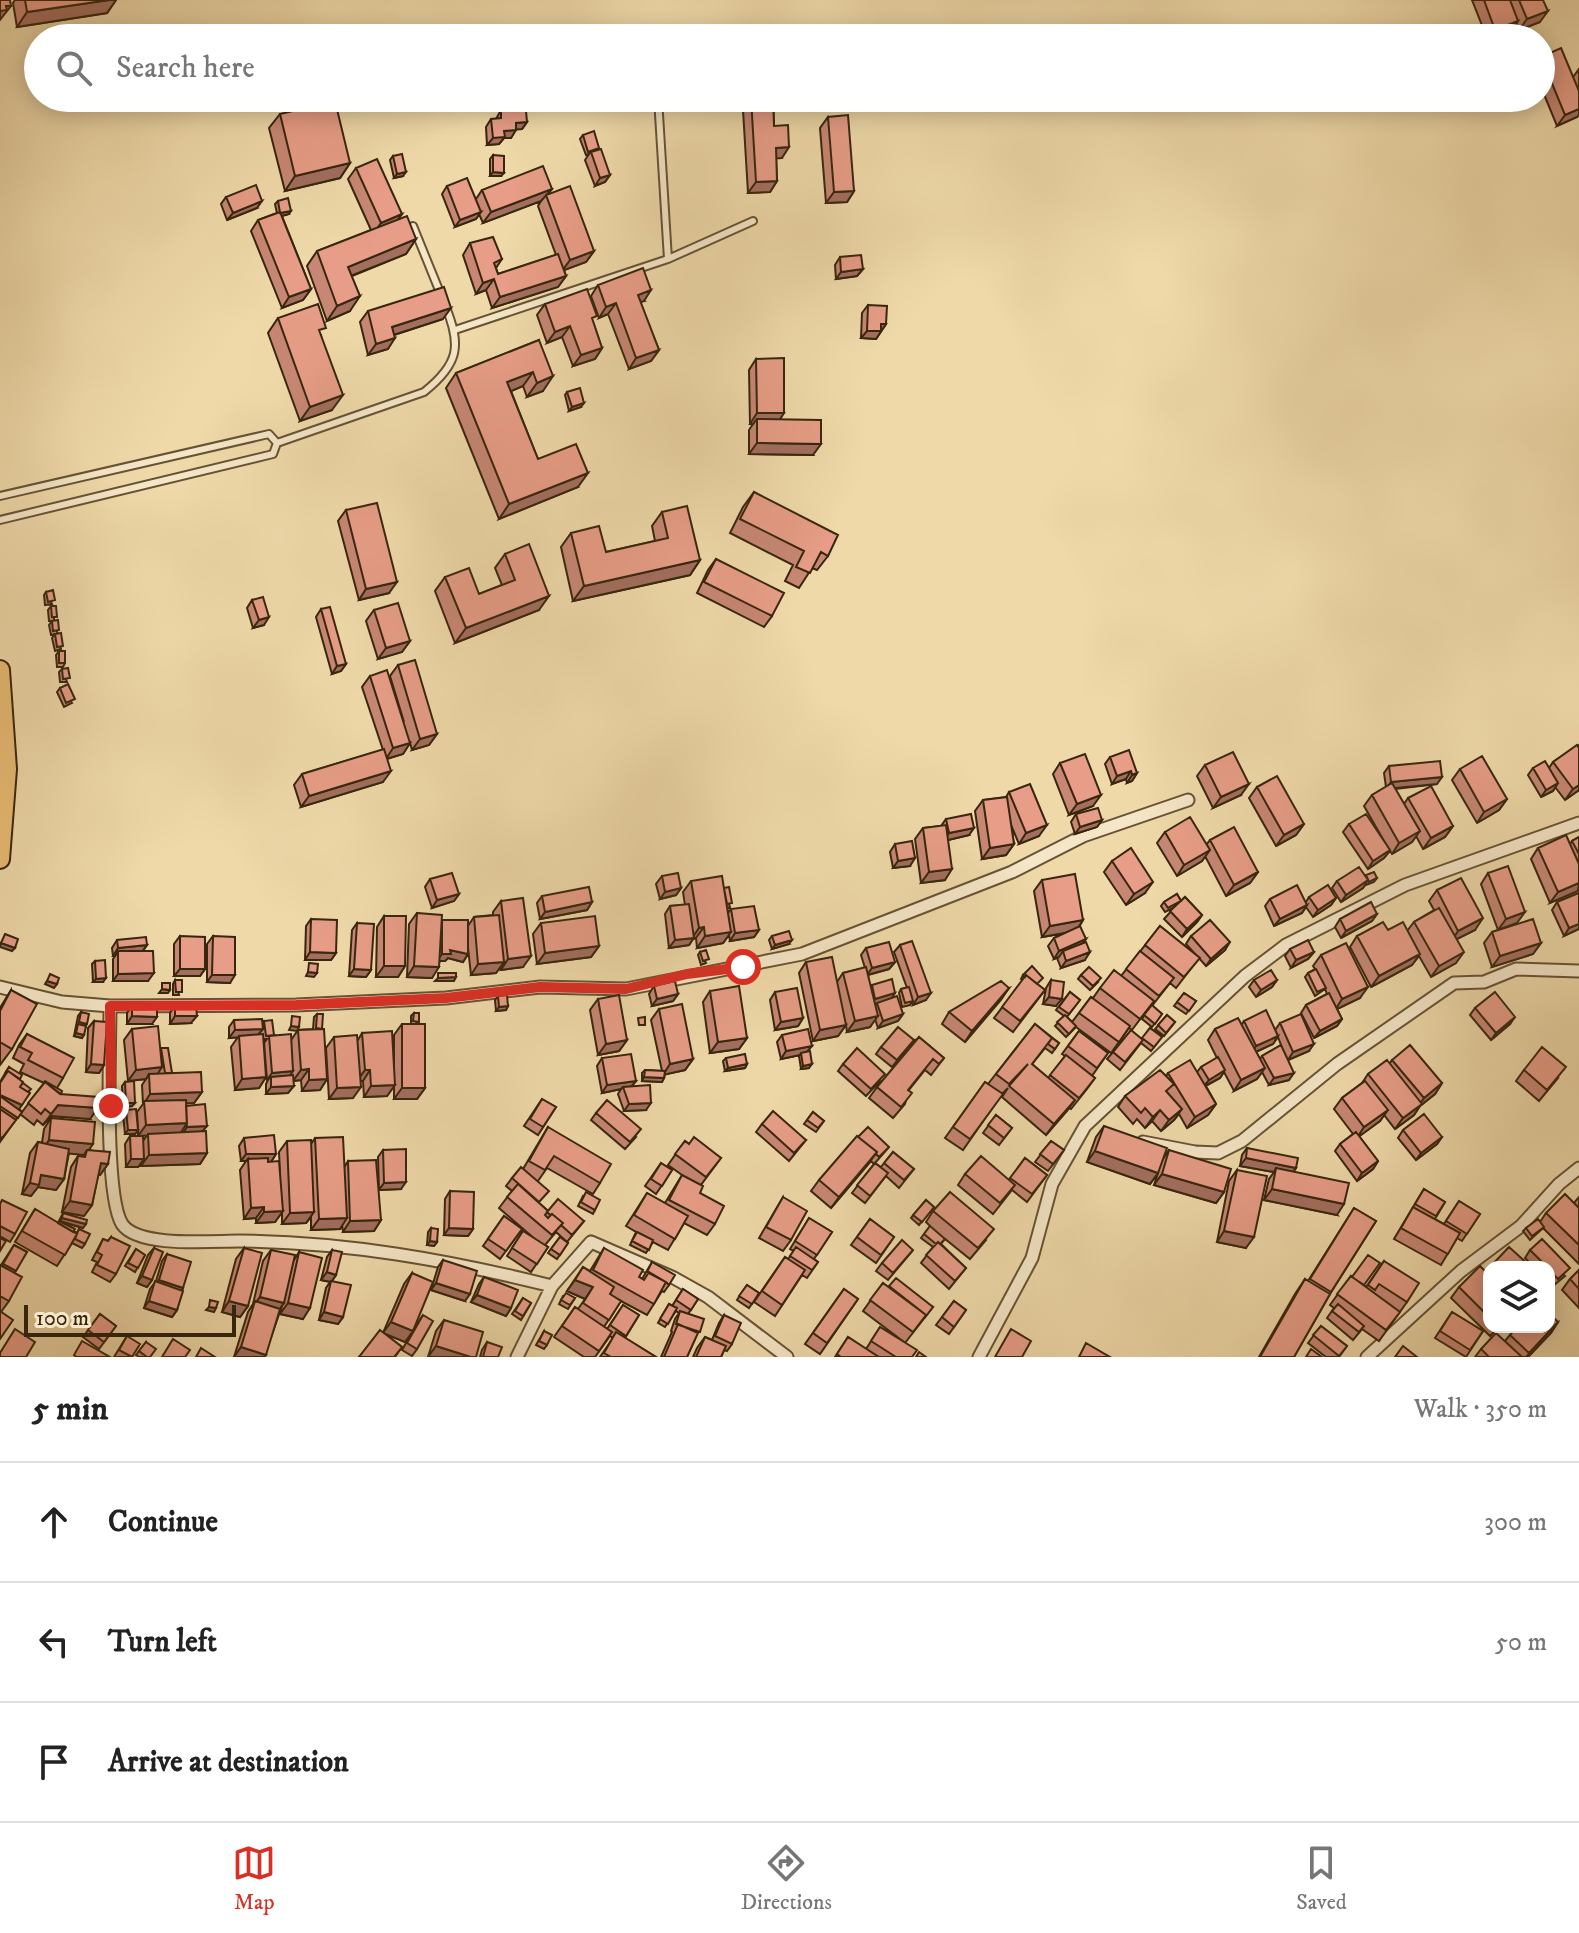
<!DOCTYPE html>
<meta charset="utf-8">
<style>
:root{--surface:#fff;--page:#f6f6f6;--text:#222;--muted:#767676;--line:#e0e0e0;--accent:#d93025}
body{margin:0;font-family:"IM FELL DW Pica",serif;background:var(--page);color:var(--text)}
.controls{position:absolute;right:24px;bottom:24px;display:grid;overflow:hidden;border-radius:16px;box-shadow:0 4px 20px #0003}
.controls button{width:72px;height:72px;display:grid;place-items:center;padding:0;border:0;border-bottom:2px solid var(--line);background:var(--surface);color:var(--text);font:40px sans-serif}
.scale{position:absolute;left:24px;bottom:20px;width:212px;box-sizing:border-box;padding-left:8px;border:4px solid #38260e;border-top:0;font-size:22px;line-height:28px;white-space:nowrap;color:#38260e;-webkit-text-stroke:6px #f5e6c7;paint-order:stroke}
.stop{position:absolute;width:24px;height:24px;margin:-18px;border:6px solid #d93025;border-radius:50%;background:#fff}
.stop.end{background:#d93025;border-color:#fff;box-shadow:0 2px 8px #0008}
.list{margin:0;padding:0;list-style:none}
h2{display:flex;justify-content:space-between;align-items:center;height:104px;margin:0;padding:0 32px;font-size:34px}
h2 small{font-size:26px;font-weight:400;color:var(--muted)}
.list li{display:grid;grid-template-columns:52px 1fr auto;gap:24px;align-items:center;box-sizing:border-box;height:120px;padding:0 32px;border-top:2px solid var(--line)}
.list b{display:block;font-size:30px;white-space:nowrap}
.list em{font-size:26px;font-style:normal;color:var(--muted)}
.icon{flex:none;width:44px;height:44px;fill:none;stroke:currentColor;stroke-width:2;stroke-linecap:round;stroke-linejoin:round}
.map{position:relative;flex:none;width:1579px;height:1357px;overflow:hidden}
.search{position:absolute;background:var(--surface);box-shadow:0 4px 20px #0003;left:24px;right:24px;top:24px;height:88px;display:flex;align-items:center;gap:20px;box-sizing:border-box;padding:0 28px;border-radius:44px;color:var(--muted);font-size:30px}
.sheet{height:464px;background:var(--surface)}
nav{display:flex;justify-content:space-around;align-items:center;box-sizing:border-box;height:112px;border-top:2px solid var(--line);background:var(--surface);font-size:22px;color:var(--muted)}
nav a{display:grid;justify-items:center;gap:4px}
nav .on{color:var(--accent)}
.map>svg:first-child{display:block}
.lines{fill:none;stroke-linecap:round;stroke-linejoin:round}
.service-casing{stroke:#665335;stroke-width:10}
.minor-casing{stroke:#665335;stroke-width:15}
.primary-casing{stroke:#38260e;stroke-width:22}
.service{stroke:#f5e6c7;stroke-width:6}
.minor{stroke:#f5e6c7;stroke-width:11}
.primary{stroke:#e8bc74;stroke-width:18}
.wall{fill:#c78774;stroke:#38260e;stroke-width:2;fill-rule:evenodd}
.shaded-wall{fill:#a26e5e;stroke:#38260e;stroke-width:2}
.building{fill:#e79d87;stroke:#38260e;stroke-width:2}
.route{stroke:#d93025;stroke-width:10}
</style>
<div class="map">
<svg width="1579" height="1357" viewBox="0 0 1579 1357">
<rect width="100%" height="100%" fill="#efd9a9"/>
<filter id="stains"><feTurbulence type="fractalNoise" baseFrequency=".0025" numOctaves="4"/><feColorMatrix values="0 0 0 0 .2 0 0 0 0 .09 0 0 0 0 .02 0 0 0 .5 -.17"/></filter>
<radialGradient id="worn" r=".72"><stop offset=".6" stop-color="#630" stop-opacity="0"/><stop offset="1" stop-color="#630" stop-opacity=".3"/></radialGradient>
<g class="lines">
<defs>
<path id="service" d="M 658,98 L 668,259
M 413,226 L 441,295
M 455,330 L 668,259 L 753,221
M 277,443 L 424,392 C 459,364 462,346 445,305
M 0,496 L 269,434 L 277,443
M 0,520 L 273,454 L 277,443"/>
<path id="minor" d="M 0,987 L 62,1002 L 110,1006 L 296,1005 L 446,998 L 540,987 L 626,989 L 802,954 L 1012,872 L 1083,836 L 1188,800
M 110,1006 C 110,1047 104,1195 122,1224 C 138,1248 212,1241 239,1241 C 347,1242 448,1260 552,1286
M 1143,1142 L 1195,1152 L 1218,1153 L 1242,1141 L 1337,1064 L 1454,983 L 1484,982 L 1516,969 L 1579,971
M 517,1357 L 552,1286 L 591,1242 L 674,1278 L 708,1297 L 787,1357
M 979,1357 L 1032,1258 L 1052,1184 L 1085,1126 L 1245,976 L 1286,945 L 1405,885 L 1579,823
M 1367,1357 L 1461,1271 L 1521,1226 L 1559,1184 L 1579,1168"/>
<path id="primary" d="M 0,670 L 7,769 L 0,859"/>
</defs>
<use href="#service" class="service-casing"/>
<use href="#minor" class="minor-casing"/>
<use href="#primary" class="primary-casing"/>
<use href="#service" class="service"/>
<use href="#minor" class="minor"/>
<use href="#primary" class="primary"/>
</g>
<path class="wall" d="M 15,0 L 116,0 L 107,13 L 17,27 L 13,3 Z
M 1472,0 L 1543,0 L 1540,22 L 1519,30 L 1517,23 L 1511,32 L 1495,38 L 1487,38 Z
M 1541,57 L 1573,77 L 1579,69 L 1579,115 L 1577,117 L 1557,126 L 1541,87 Z
M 744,98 L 773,98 L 774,126 L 782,158 L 776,158 L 777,181 L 770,192 L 748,193 L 743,110 L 750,100 L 744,100 Z
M 501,110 L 527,122 L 522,129 L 516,129 L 511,138 L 504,138 L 499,144 L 487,145 L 486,127 L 491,119 L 496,119 Z
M 280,114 L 350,163 L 340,178 L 285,191 L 269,128 Z
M 828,117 L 854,191 L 847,202 L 826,203 L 820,128 Z
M 583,135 L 598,150 L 610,175 L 605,182 L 595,186 L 585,160 L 589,154 L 586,155 L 580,139 Z
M 493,155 L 501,176 L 490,176 L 490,159 Z
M 393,156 L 403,176 L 394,178 L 390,160 Z
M 356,168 L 402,214 L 398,219 L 416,239 L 406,254 L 352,276 L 350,311 L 327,321 L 307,266 L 317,251 L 371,230 L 348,179 Z
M 447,186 L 476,199 L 482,190 L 552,189 L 548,194 L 594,251 L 586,262 L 564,270 L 566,276 L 558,287 L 492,308 L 486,290 L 476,294 L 463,255 L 470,243 L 502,259 L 496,268 L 498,274 L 556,255 L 538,206 L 541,201 L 483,223 L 479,214 L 476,219 L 455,227 L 442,194 Z
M 226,197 L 257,208 L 227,220 L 221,204 Z
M 278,201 L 289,214 L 282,216 L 311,289 L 303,300 L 282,308 L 251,231 L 258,220 L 277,213 L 275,204 Z
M 840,257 L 863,269 L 857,276 L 836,279 L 835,265 Z
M 598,285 L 644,301 L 640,302 L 659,350 L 651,361 L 629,369 L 608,314 L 599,318 L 591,296 Z
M 545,304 L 593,322 L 602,348 L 595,359 L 573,366 L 562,337 L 547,343 L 537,315 Z
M 868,305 L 886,324 L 876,339 L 861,338 L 862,313 Z
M 368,311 L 443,319 L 394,335 L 388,349 L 368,355 L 360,322 Z
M 278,318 L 321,335 L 332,410 L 300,421 L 268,333 Z
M 539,340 L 543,391 L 527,397 L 523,386 L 511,391 L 538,459 L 578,487 L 499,519 L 446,388 L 456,373 Z
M 756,359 L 780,419 L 813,455 L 749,454 L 749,430 L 753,424 L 750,424 L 749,370 Z
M 567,392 L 581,407 L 569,411 L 565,395 Z
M 754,492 L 828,556 L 817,570 L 812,568 L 799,588 L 785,581 L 793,565 L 730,533 L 743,507 Z
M 346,510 L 389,593 L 359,600 L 338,521 Z
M 662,512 L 700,560 L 690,575 L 573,601 L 561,547 L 571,533 L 606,552 L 655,541 L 652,526 Z
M 505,554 L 539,610 L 455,643 L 435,591 L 445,577 L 479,594 L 502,585 L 495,568 Z
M 716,559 L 772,616 L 764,627 L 697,593 L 708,570 Z
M 46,592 L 52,604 L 45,605 L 44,595 Z
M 252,600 L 264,625 L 253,628 L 247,608 Z
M 51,606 L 61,649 L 55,651 L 52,638 L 55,634 L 51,635 L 49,625 L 52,621 L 54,621 L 49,621 L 48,610 Z
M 321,609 L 346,664 L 341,671 L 332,674 L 316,617 Z
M 374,610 L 410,641 L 402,652 L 378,659 L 366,621 Z
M 59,651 L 65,663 L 63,667 L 57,667 L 56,655 Z
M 398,665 L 437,734 L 429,745 L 412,750 L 410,743 L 403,754 L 387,759 L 383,782 L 301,807 L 294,785 L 302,774 L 383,750 L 362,687 L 370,676 L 404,722 L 390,676 Z
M 62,669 L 67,682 L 60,682 L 59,672 Z
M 60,688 L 72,703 L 64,707 L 57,692 Z
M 1579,745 L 1579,790 L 1565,800 L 1555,787 L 1553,791 L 1541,797 L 1528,775 L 1533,768 L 1549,768 L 1553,762 Z
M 1110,757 L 1137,773 L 1132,781 L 1127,783 L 1126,779 L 1112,784 L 1105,764 Z
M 1060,763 L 1093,806 L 1069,815 L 1053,774 Z
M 1205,765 L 1241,795 L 1213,808 L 1197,776 Z
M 1389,766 L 1437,784 L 1395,789 L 1404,804 L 1408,798 L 1453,826 L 1445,837 L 1423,849 L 1416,836 L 1412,842 L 1392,854 L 1390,851 L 1384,858 L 1368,869 L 1343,832 L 1349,824 L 1388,848 L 1364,806 L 1372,795 L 1386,787 L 1384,773 Z
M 1460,769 L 1507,799 L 1499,810 L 1477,823 L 1452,780 Z
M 1257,787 L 1304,824 L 1296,835 L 1276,846 L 1249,798 Z
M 1009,792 L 1039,836 L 1019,844 L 1011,825 L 1014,844 L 1006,855 L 982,859 L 975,811 L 983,800 L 1006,797 Z
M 1076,814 L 1102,820 L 1097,827 L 1075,834 L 1071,822 Z
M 946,819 L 969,835 L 948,840 L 945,880 L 921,883 L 915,839 L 923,828 L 941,826 Z
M 1165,832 L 1206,845 L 1210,840 L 1258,872 L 1250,883 L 1226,896 L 1205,856 L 1202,861 L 1177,876 L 1157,843 Z
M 1579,837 L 1579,889 L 1550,903 L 1531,859 L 1538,848 L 1570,844 L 1572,841 Z
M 895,844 L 910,866 L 893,868 L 890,852 Z
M 1112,861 L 1145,893 L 1126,905 L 1104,872 Z
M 1488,873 L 1517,923 L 1502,929 L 1541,943 L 1533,954 L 1492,967 L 1484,943 L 1492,932 L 1498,930 L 1481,884 Z
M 1366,875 L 1377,878 L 1374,882 L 1366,885 L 1366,883 L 1363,888 L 1341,902 L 1332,888 L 1337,881 L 1365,876 Z
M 662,876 L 681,888 L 676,895 L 660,899 L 656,884 Z
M 430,879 L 459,894 L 454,901 L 432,908 L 425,887 Z
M 1042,880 L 1083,920 L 1079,927 L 1083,943 L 1085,960 L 1061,968 L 1057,958 L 1059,957 L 1054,959 L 1048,946 L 1054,938 L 1065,933 L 1042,937 L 1034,891 Z
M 691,881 L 724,888 L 730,907 L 727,908 L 728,913 L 731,909 L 759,930 L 754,937 L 730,941 L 729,935 L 723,943 L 697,948 L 696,938 L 693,939 L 689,945 L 669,948 L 665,914 L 670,906 L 685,905 L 683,892 Z
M 1437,890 L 1475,930 L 1457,939 L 1456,963 L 1431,977 L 1419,956 L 1412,965 L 1371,987 L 1350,947 L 1357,936 L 1388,930 L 1407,931 L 1414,922 L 1434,910 L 1429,901 Z
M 1579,893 L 1579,929 L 1564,936 L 1552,910 L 1557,902 Z
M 1177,894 L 1181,901 L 1185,897 L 1202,915 L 1197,922 L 1182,937 L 1164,919 L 1175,907 L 1165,912 L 1161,906 L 1164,902 Z
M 542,896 L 592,902 L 587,910 L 540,919 L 537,903 Z
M 1309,897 L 1336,898 L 1331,905 L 1313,917 L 1306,907 L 1302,913 L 1274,926 L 1265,906 L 1270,899 L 1306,902 Z
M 501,901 L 523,967 L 501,970 L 500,967 L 496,973 L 471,975 L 468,948 L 468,954 L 463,962 L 448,958 L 445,961 L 440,961 L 432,978 L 407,977 L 409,924 L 417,913 L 442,921 L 468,926 L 474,917 L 493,915 L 493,912 Z
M 1377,914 L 1372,921 L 1341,938 L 1335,927 L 1340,919 Z
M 384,916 L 405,966 L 398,977 L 376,977 L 377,927 Z
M 311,919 L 336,953 L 331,960 L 305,960 L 306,926 Z
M 357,923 L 371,970 L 366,977 L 349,976 L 352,930 Z
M 541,923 L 599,946 L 591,957 L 537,964 L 533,934 Z
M 1160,926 L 1196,955 L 1186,944 L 1191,936 L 1225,950 L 1206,966 L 1199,958 L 1176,988 L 1170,983 L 1152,1006 L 1162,1014 L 1152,1027 L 1142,1019 L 1150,1006 L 1132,1030 L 1129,1028 L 1111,1053 L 1076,1027 L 1066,1037 L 1055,1026 L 1064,1016 L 1056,1010 L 1070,992 L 1080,1000 L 1067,1017 L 1072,1022 L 1091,997 L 1093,998 L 1100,988 L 1121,976 Z
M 180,936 L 205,969 L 200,976 L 174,976 L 174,944 Z
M 213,936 L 230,983 L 207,982 L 207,944 Z
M 772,936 L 789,944 L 772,949 L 769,940 Z
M 117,940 L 147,945 L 143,951 L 148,981 L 113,981 L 113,959 L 115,956 L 113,956 L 112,948 Z
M 900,945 L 926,1000 L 913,1005 L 912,1002 L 910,1005 L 902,1007 L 899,993 L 901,989 L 907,988 L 894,952 Z
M 866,948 L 895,962 L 889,969 L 868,975 L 870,987 L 872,985 L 893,998 L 903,1014 L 898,1021 L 878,1028 L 875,1019 L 870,1027 L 847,1032 L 846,1025 L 838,1036 L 813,1041 L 799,973 L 806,962 L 837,982 L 843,973 L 865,968 L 861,955 Z
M 1290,949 L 1314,952 L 1308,959 L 1291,968 L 1285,956 Z
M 700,952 L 706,963 L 701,965 L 698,955 Z
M 1321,955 L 1360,998 L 1337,1009 L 1342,1019 L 1337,1026 L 1314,1038 L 1301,1013 L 1306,1005 L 1327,994 L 1325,989 L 1315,996 L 1305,977 L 1308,973 L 1315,969 L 1313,966 Z
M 95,961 L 103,982 L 93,982 L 92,964 Z
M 1023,975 L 1045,990 L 1013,1032 L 994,1018 L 1023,980 L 1021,979 Z
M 1081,975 L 1098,982 L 1090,990 L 1078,979 Z
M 175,980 L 179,995 L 173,995 L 173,984 Z
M 1051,980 L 1056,1006 L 1043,1004 L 1046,988 Z
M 1254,980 L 1277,980 L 1272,987 L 1256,997 L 1249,987 Z
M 654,986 L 678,994 L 673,1001 L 652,1006 L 649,994 Z
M 1009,988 L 965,1042 L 942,1024 L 949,1012 Z
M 11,990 L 12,1049 L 0,1065 L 0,1008 Z
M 710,991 L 747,1038 L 739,1049 L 710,1053 L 703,1002 Z
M 775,992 L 803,1018 L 798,1026 L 775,1030 L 770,1000 Z
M 1184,993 L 1196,1001 L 1186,1014 L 1174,1006 Z
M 498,996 L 508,1006 L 506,1010 L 496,1011 L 495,1000 Z
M 598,999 L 627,1040 L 619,1051 L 598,1055 L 590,1010 Z
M 175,1005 L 191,1023 L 170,1024 L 170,1013 Z
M 132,1006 L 152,1024 L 127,1024 L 127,1013 Z
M 1475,1008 L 1510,1024 L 1491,1040 L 1470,1015 Z
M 659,1009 L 693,1059 L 685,1070 L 665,1074 L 664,1078 L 662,1082 L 642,1081 L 642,1073 L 645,1070 L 662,1071 L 651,1020 Z
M 81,1012 L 86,1026 L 82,1038 L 74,1036 L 78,1016 Z
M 414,1013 L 417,1024 L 425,1088 L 417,1099 L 394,1099 L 394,1086 L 387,1096 L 364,1097 L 363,1081 L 360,1081 L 353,1098 L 329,1099 L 326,1048 L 334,1037 L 358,1040 L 362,1033 L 394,1077 L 394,1035 L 402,1024 L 411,1024 L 411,1016 Z
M 317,1014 L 322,1029 L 327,1079 L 320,1090 L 302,1091 L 301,1080 L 293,1081 L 288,1093 L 266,1094 L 266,1084 L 268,1080 L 267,1080 L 264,1043 L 267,1039 L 264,1039 L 266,1077 L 259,1088 L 235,1090 L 231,1047 L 238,1037 L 229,1038 L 229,1027 L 234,1020 L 262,1024 L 264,1021 L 274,1035 L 291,1040 L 298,1030 L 313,1029 L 314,1017 Z
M 1167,1015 L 1175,1022 L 1164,1036 L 1155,1029 Z
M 94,1021 L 104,1065 L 99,1073 L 86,1072 L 88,1028 Z
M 1244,1021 L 1275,1030 L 1280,1023 L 1309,1051 L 1288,1060 L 1289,1080 L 1269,1085 L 1262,1072 L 1257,1079 L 1234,1091 L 1224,1072 L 1220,1078 L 1206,1086 L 1216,1104 L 1208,1115 L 1187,1128 L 1179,1114 L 1174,1120 L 1161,1131 L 1152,1121 L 1145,1128 L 1137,1119 L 1133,1124 L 1118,1107 L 1125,1096 L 1166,1076 L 1168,1073 L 1197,1072 L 1201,1067 L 1217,1058 L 1208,1040 L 1215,1029 L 1242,1024 ZM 1278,1037 L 1281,1045 L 1262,1056 L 1260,1059 L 1256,1052 L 1273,1044 Z
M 1035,1024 L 1059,1043 L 1052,1053 L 1045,1048 L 1032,1064 L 1048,1078 L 1065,1056 L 1062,1054 L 1079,1031 L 1108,1053 L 1092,1076 L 1095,1078 L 1087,1089 L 1071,1109 L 1069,1108 L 1046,1135 L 1002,1097 L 1008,1088 L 1002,1094 L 963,1150 L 945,1138 L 985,1082 L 988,1084 Z
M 1150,1028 L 1162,1037 L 1151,1051 L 1141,1043 L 1120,1070 L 1107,1059 L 1113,1052 L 1142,1039 Z
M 132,1029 L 161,1049 L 172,1073 L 202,1092 L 194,1103 L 186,1103 L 186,1106 L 203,1131 L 207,1153 L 200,1164 L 141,1166 L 141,1163 L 138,1167 L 126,1167 L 125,1144 L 130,1136 L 143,1141 L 147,1135 L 138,1136 L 138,1130 L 135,1134 L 125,1134 L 123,1114 L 126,1110 L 138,1128 L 137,1112 L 143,1104 L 142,1085 L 146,1079 L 128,1081 L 124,1040 Z
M 27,1034 L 63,1078 L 57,1088 L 61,1094 L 90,1119 L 51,1116 L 43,1125 L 37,1120 L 34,1125 L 20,1114 L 0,1142 L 0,1082 L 9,1067 L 20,1079 L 19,1109 L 22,1112 L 44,1083 L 20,1072 L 24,1064 L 13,1058 L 19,1045 Z
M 782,1035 L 808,1052 L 809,1068 L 801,1069 L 799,1056 L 800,1055 L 781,1059 L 777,1042 Z
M 919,1037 L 944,1058 L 931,1075 L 925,1070 L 909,1090 L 905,1104 L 893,1118 L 869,1098 L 877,1087 Z
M 914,1040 L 892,1067 L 876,1054 L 881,1047 Z
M 602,1058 L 636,1081 L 632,1086 L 646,1110 L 624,1111 L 618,1094 L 621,1089 L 602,1093 L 597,1066 Z
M 726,1058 L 747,1064 L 745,1068 L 725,1071 L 723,1061 Z
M 1392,1060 L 1442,1083 L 1435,1094 L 1420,1106 L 1414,1115 L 1395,1129 L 1384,1115 L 1380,1121 L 1359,1136 L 1378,1161 L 1373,1169 L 1357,1181 L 1335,1151 L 1340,1144 L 1353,1134 L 1334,1109 L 1342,1098 L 1362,1083 L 1368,1074 L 1390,1063 Z
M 843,1064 L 880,1081 L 866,1096 L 838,1071 Z
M 1524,1070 L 1558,1078 L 1539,1101 L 1516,1081 Z
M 125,1082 L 135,1103 L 132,1106 L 123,1107 L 122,1086 Z
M 542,1099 L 556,1107 L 538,1135 L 524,1126 Z
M 813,1112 L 824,1121 L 816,1132 L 804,1124 Z
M 596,1113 L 636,1137 L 625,1149 L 591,1120 Z
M 996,1115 L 1012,1128 L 999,1145 L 983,1133 Z
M 51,1118 L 108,1164 L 100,1175 L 98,1175 L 92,1205 L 84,1216 L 62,1212 L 71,1167 L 78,1156 L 82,1157 L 84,1155 L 69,1153 L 64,1179 L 56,1190 L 38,1187 L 31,1196 L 22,1194 L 30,1153 L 38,1142 L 42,1143 L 44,1129 Z
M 762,1124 L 806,1140 L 789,1161 L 756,1132 Z
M 1104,1126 L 1163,1159 L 1169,1150 L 1224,1192 L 1216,1203 L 1154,1185 L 1158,1173 L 1150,1184 L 1087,1162 L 1096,1137 Z
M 548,1127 L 600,1183 L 593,1194 L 547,1168 L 538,1181 L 539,1203 L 548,1211 L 584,1221 L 567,1242 L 556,1232 L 545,1245 L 548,1247 L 531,1272 L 507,1256 L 523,1231 L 536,1240 L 499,1208 L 512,1191 L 506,1186 L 512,1178 L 523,1169 Z
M 1403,1130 L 1442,1137 L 1437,1144 L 1416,1160 L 1398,1138 Z
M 244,1138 L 276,1154 L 271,1162 L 268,1162 L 280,1174 L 279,1152 L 287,1141 L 311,1144 L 315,1138 L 345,1166 L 348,1161 L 381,1220 L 374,1231 L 343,1232 L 342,1225 L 340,1229 L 311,1230 L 311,1217 L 306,1223 L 282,1224 L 282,1212 L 275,1222 L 256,1223 L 256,1218 L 244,1219 L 240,1170 L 246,1161 L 241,1161 L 239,1146 Z
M 685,1141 L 689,1144 L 721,1158 L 701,1185 L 700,1193 L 715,1224 L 707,1235 L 684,1223 L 668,1250 L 653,1242 L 646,1253 L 630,1245 L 636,1232 L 626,1226 L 647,1193 L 665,1203 L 682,1175 L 668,1165 Z
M 1051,1141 L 1064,1150 L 1048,1171 L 1035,1162 Z
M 889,1147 L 875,1163 L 881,1167 L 893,1152 L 914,1169 L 899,1188 L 886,1176 L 865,1203 L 852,1193 L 874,1164 L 871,1161 L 831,1208 L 811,1191 L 819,1180 Z
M 1247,1148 L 1296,1168 L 1293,1172 L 1337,1215 L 1264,1200 L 1269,1179 L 1274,1172 L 1240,1166 L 1242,1155 Z
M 383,1150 L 401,1189 L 379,1190 L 378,1157 Z
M 1025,1158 L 1047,1175 L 1027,1202 L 1012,1190 L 993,1214 L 958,1185 L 965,1174 L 1009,1180 Z
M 661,1163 L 672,1170 L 656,1194 L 645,1186 Z
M 1237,1170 L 1246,1248 L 1217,1242 L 1229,1181 Z
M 1424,1189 L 1445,1202 L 1435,1219 L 1444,1224 L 1459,1201 L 1480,1214 L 1462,1241 L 1457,1238 L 1441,1265 L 1394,1239 Z
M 450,1191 L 473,1229 L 468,1236 L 444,1235 L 445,1199 Z
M 583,1196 L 595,1210 L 593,1214 L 578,1206 Z
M 783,1197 L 791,1240 L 783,1251 L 759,1238 Z
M 1579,1197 L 1579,1264 L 1543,1228 L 1530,1240 L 1523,1231 L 1526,1228 L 1540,1222 L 1546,1213 L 1574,1203 Z
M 926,1200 L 934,1207 L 919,1225 L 911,1218 Z
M 0,1203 L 15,1234 L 10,1242 L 0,1236 Z
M 1354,1208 L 1376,1221 L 1330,1294 L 1294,1357 L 1259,1357 L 1295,1294 L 1305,1279 L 1308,1281 Z
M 35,1209 L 58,1223 L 63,1213 L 83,1228 L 60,1222 L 77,1233 L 79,1229 L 85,1244 L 82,1248 L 72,1243 L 57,1266 L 15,1242 Z
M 933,1211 L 986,1240 L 970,1259 L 945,1239 L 941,1244 L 966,1268 L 949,1289 L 921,1263 L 933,1247 L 921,1238 L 930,1226 L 926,1222 Z
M 504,1216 L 522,1229 L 500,1259 L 483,1246 Z
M 809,1218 L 832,1232 L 814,1259 L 818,1262 L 807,1278 L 802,1275 L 775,1316 L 754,1302 L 785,1257 L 788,1259 L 794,1251 L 790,1249 Z
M 870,1219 L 894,1237 L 876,1263 L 851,1245 Z
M 431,1228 L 437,1242 L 434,1246 L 427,1245 L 428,1232 Z
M 111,1237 L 116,1274 L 110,1282 L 92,1272 L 97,1262 L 92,1260 L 103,1239 L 108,1241 Z
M 560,1237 L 568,1243 L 557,1259 L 548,1253 Z
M 14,1245 L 27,1252 L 14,1273 L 9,1301 L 1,1312 L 0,1339 L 0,1265 L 1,1265 Z
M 154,1248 L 152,1280 L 147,1287 L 137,1283 L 148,1255 Z
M 244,1248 L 248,1306 L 240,1317 L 222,1312 L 236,1259 Z
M 604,1248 L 642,1279 L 652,1262 L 669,1285 L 664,1292 L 662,1291 L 647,1315 L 617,1299 L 621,1301 L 604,1327 L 607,1329 L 623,1305 L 639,1315 L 625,1338 L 656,1357 L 600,1357 L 613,1338 L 610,1336 L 595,1357 L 584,1357 L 554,1337 L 575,1307 L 578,1309 L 585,1299 L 567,1291 L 583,1267 L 590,1271 Z
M 136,1249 L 145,1255 L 135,1272 L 125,1266 Z
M 271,1250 L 294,1260 L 299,1252 L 303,1319 L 280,1314 L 282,1306 L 264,1357 L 234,1357 L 248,1312 L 253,1304 L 263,1261 Z
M 332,1250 L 336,1275 L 332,1281 L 343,1317 L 338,1324 L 319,1320 L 326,1288 L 330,1282 L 321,1280 L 327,1257 Z
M 913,1250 L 888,1280 L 876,1271 L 882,1263 Z
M 1530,1250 L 1565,1276 L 1553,1286 L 1549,1282 L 1549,1267 L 1534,1267 L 1525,1258 Z
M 167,1254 L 183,1288 L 177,1310 L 172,1317 L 144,1308 L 150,1289 L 156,1281 L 162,1261 Z
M 443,1260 L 465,1301 L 431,1290 L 438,1267 Z
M 1384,1261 L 1407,1302 L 1379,1341 L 1362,1329 L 1353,1340 L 1327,1318 L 1334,1308 L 1330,1305 L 1351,1276 L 1366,1287 Z
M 1489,1269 L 1489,1327 L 1499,1327 L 1490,1336 L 1451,1298 L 1459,1287 L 1486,1273 Z
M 1579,1270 L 1579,1308 L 1562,1290 L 1570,1279 Z
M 412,1273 L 415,1327 L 423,1315 L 417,1349 L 412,1356 L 402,1350 L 410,1336 L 405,1342 L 384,1333 L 402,1347 L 395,1357 L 359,1357 L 383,1333 L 404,1284 Z
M 484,1277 L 511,1308 L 506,1316 L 471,1302 L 479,1284 Z
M 883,1283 L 888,1287 L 933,1307 L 905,1343 L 912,1357 L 835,1357 L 848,1337 L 866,1349 L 880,1327 L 904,1342 L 863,1311 Z
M 747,1285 L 759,1293 L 749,1308 L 737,1300 Z
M 683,1289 L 698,1299 L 688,1314 L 695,1339 L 687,1357 L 661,1357 L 672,1332 L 671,1331 L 675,1319 L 679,1313 L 676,1311 L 665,1327 L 658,1323 L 669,1304 L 672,1306 Z
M 844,1289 L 858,1299 L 820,1354 L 805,1344 Z
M 563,1296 L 575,1298 L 568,1309 L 559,1304 Z
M 523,1298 L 531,1303 L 521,1320 L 512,1314 Z
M 954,1301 L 966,1310 L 949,1334 L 936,1325 Z
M 1452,1312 L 1483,1331 L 1466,1357 L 1435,1338 Z
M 100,1314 L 116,1326 L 99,1349 L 83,1337 Z
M 724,1315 L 732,1344 L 727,1351 L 724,1350 L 721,1357 L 693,1357 L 697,1348 L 705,1337 L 712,1340 L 719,1323 Z
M 444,1320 L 476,1357 L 428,1357 L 436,1331 Z
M 1558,1322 L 1551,1333 L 1528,1357 L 1475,1357 L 1481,1349 L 1505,1341 L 1510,1335 Z
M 1321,1326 L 1347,1346 L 1339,1357 L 1326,1357 L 1308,1343 Z
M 544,1331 L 547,1345 L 544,1349 L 536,1345 Z
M 127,1336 L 132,1357 L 114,1357 L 122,1344 Z
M 146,1342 L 150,1357 L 139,1357 L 136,1355 Z
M 487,1342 L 498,1357 L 480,1357 L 482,1350 Z"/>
<path class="shaded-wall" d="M 109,0 L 116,0 L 107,13 L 17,27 L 27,12 Z
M 6,6 L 11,6 L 0,20 L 0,12 Z
M 1548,11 L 1540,22 L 1519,30 L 1527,19 Z
M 1518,21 L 1511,32 L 1495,38 L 1490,38 L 1495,30 Z
M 376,99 L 389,100 L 387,103 L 374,103 Z
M 1579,109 L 1579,115 L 1577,117 L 1557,126 L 1565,115 Z
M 527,122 L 522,129 L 511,130 L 516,123 Z
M 516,130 L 511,138 L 504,138 L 499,144 L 487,145 L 493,138 L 504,131 Z
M 789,147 L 782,158 L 768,159 L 776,148 Z
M 350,163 L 340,178 L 285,191 L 295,176 Z
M 406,172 L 403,176 L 394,178 L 397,174 Z
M 493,172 L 504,173 L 501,176 L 490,176 Z
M 610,175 L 605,182 L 595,186 L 600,178 Z
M 777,181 L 770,192 L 748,193 L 756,182 Z
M 552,189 L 541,201 L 483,223 L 491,212 Z
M 854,191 L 847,202 L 826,203 L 834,192 Z
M 262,201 L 257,208 L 227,220 L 233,213 Z
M 291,211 L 289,214 L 278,217 L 280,213 Z
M 481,212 L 476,219 L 455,227 L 460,220 Z
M 402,214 L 394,225 L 373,234 L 381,223 Z
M 416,239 L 406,254 L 338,281 L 348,267 Z
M 594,251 L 586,262 L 562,271 L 570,260 Z
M 863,269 L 857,276 L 836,279 L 841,272 Z
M 566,276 L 558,287 L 492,308 L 500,297 Z
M 494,279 L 486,290 L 476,294 L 483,283 Z
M 311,289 L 303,300 L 282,308 L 289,297 Z
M 651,290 L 644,301 L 630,306 L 638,295 Z
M 360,296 L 350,311 L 327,321 L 337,306 Z
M 616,303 L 608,314 L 599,318 L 606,307 Z
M 451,308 L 443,319 L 384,338 L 392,327 Z
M 881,324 L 886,324 L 876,339 L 861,338 L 867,331 Z
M 570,326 L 562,337 L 547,343 L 555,332 Z
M 395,338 L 388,349 L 368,355 L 376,344 Z
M 602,348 L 595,359 L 573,366 L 581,355 Z
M 659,350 L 651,361 L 629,369 L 636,358 Z
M 533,372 L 523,386 L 497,397 L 507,382 Z
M 553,376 L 543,391 L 527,397 L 537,383 Z
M 343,395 L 332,410 L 300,421 L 310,407 Z
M 584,403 L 581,407 L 569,411 L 572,407 Z
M 757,413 L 784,413 L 777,424 L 757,419 L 753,424 L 750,424 Z
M 757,443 L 821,444 L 813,455 L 749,454 Z
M 588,473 L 578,487 L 499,519 L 509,504 Z
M 700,560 L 690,575 L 573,601 L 584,586 Z
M 397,582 L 389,593 L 359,600 L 366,589 Z
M 549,596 L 539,610 L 455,643 L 466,628 Z
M 269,617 L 264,625 L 253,628 L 259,620 Z
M 410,641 L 402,652 L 378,659 L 386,648 Z
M 346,664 L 341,671 L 332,674 L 337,666 Z
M 437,734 L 429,745 L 412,750 L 420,739 Z
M 410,743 L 403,754 L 386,759 L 393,748 Z
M 391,771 L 383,782 L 301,807 L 309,796 Z
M 1131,771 L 1126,779 L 1112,784 L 1117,776 Z
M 1137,773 L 1132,781 L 1127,783 L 1132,775 Z
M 1442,777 L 1437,784 L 1386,789 L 1391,782 Z
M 1558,783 L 1553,791 L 1541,797 L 1546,790 Z
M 1249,784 L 1241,795 L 1213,808 L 1221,797 Z
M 1579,785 L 1579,790 L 1565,800 L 1573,789 Z
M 1101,795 L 1093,806 L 1069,815 L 1077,804 Z
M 1507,799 L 1499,810 L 1477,823 L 1484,812 Z
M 1102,820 L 1097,827 L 1075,834 L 1080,827 Z
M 1304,824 L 1296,835 L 1276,846 L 1284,835 Z
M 1047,825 L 1039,836 L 1019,844 L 1026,833 Z
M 1453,826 L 1445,837 L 1423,849 L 1431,838 Z
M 974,828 L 969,835 L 944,841 L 949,833 Z
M 1420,831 L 1412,842 L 1392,854 L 1399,843 Z
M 1014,844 L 1006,855 L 982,859 L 990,848 Z
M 1210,850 L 1202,861 L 1177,876 L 1184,865 Z
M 1390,850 L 1384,858 L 1368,869 L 1373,861 Z
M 915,858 L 910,866 L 893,868 L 898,861 Z
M 952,869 L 945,880 L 921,883 L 929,872 Z
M 1258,872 L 1250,883 L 1226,896 L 1234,885 Z
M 1368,880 L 1363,888 L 1341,902 L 1346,895 Z
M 1153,882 L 1145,893 L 1126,905 L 1134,894 Z
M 1579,883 L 1578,891 L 1550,903 L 1558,892 Z
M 681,888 L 676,895 L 660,899 L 665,892 Z
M 459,894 L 454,901 L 432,908 L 437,900 Z
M 1336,898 L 1331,905 L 1313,917 L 1318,910 Z
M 592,902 L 587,910 L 540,919 L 545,912 Z
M 1307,905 L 1302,913 L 1274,926 L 1280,919 Z
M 1525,912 L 1517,923 L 1498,930 L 1506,919 Z
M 1377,914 L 1372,921 L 1341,938 L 1346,931 Z
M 1202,915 L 1197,922 L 1182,937 L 1187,929 Z
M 1483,918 L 1475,930 L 1451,942 L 1458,931 Z
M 1083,920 L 1076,931 L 1042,937 L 1050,926 Z
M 1579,924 L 1579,929 L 1564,936 L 1569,928 Z
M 704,927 L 696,938 L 693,939 L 689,945 L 669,948 L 675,940 L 692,938 L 699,928 Z
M 759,930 L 754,937 L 730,941 L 735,933 Z
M 731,932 L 723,943 L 697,948 L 705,936 Z
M 1086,939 L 1081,946 L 1063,951 L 1059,957 L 1054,959 L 1059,951 Z
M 792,940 L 789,944 L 772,949 L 775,945 Z
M 1230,942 L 1225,950 L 1206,966 L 1211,959 Z
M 1,943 L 15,948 L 12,951 L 0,947 Z
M 1541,943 L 1533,954 L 1492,967 L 1500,956 Z
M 147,945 L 141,953 L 118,951 L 115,956 L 113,956 L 118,948 Z
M 599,946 L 591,957 L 537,964 L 545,953 Z
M 450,950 L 468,954 L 463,962 L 448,958 L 445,961 L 437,961 L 442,954 Z
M 310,952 L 336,953 L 331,960 L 305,960 Z
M 1090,952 L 1085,960 L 1061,968 L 1066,961 Z
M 1314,952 L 1308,959 L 1291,968 L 1296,960 Z
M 1464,952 L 1456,963 L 1431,977 L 1439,966 Z
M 1420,954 L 1412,965 L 1371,987 L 1379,976 Z
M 531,956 L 523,967 L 501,970 L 508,959 Z
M 504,962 L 496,973 L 471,975 L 478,964 Z
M 895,962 L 889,969 L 867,975 L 872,968 Z
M 384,966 L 405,966 L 398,977 L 376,977 Z
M 414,966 L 439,967 L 432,978 L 407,977 Z
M 180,969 L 205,969 L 200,976 L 174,976 Z
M 354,969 L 371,970 L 366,977 L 349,976 Z
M 308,972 L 317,973 L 314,977 L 306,976 Z
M 154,973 L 148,981 L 113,981 L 118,974 Z
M 212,975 L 235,975 L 230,983 L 207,982 Z
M 456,977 L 454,981 L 435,981 L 438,978 Z
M 106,978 L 103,982 L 93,982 L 96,979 Z
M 1277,980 L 1272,987 L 1256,997 L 1261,990 Z
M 47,981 L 57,984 L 54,988 L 45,984 Z
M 1368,987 L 1360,998 L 1335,1010 L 1342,999 Z
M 1009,988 L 1001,1000 L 965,1042 L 972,1031 Z
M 162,989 L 170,990 L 168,993 L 159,993 Z
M 895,993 L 890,1001 L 870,1006 L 875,999 Z
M 931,993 L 926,1000 L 913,1005 L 918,997 Z
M 678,994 L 673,1001 L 652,1006 L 657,999 Z
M 1049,997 L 1062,999 L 1056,1006 L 1043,1004 Z
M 508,1006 L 506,1010 L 496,1011 L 499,1007 Z
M 903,1014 L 898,1021 L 878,1028 L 883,1021 Z
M 132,1016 L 157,1017 L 152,1024 L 127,1024 Z
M 175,1016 L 197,1016 L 191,1023 L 170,1024 Z
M 878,1016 L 870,1027 L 847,1032 L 855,1021 Z
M 1515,1017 L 1510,1024 L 1491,1040 L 1496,1033 Z
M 803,1018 L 798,1026 L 775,1030 L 781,1022 Z
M 1342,1019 L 1337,1026 L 1314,1038 L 1320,1031 Z
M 846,1025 L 838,1036 L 813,1041 L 820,1030 Z
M 291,1026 L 299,1027 L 297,1031 L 289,1030 Z
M 263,1029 L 257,1036 L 229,1038 L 235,1030 Z
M 76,1033 L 84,1035 L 82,1038 L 74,1036 Z
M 1278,1036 L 1273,1044 L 1251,1054 L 1256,1046 Z
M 747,1038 L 739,1049 L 710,1053 L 718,1042 Z
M 627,1040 L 619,1051 L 598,1055 L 606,1044 Z
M 1314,1044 L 1309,1051 L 1288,1060 L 1293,1052 Z
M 812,1046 L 806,1053 L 801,1053 L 800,1055 L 781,1059 L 786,1051 Z
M 693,1059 L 685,1070 L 663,1075 L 670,1064 Z
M 91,1064 L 104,1065 L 99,1073 L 86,1072 Z
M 747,1064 L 745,1068 L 725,1071 L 728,1068 Z
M 812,1064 L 809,1068 L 801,1069 L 803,1066 Z
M 162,1067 L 155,1078 L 149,1074 L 146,1079 L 128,1081 L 136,1070 Z
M 1265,1068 L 1257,1079 L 1234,1091 L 1241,1080 Z
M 309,1069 L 301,1080 L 293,1081 L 301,1070 Z
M 365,1070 L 370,1070 L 363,1081 L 357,1081 Z
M 1225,1070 L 1220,1078 L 1203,1087 L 1209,1080 Z
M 293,1071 L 288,1079 L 271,1077 L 267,1080 L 272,1073 Z
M 1294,1073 L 1289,1080 L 1269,1085 L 1274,1078 Z
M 266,1077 L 259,1088 L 235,1090 L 242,1079 Z
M 644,1077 L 664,1078 L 662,1082 L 642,1081 Z
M 327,1079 L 320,1090 L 302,1091 L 309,1080 Z
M 636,1081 L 630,1088 L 623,1087 L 621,1089 L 602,1093 L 607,1085 Z
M 1442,1083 L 1435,1094 L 1420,1106 L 1414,1115 L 1395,1129 L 1403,1118 L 1418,1107 L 1424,1098 Z
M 395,1085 L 387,1096 L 364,1097 L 371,1086 Z
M 294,1086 L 288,1093 L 266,1094 L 271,1087 Z
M 361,1087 L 353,1098 L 329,1099 L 337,1088 Z
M 402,1088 L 425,1088 L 417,1099 L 394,1099 Z
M 202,1092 L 194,1103 L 145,1105 L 145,1102 L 150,1094 Z
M 0,1095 L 22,1105 L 17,1112 Z
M 1075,1100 L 1067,1111 L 1046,1135 L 1054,1124 Z
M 126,1103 L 135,1103 L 132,1106 L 123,1107 Z
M 651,1103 L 646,1110 L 624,1111 L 629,1104 Z
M 1216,1104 L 1208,1115 L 1187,1128 L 1195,1117 Z
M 58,1105 L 98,1108 L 90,1119 L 51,1116 L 43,1125 Z
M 1182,1109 L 1174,1120 L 1161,1131 L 1169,1120 Z
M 1160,1110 L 1152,1121 L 1145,1128 L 1153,1117 Z
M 1388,1110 L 1380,1121 L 1357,1138 L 1364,1127 Z
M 187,1123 L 180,1134 L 138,1136 L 146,1125 Z
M 207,1126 L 201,1133 L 182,1135 L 187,1127 Z
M 128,1130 L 138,1130 L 135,1134 L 125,1134 Z
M 1442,1137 L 1437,1144 L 1416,1160 L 1421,1153 Z
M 49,1140 L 93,1144 L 86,1154 L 87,1150 L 84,1155 L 42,1151 Z
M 1095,1151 L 1158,1173 L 1150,1184 L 1087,1162 Z
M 877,1152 L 869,1163 L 831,1208 L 839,1197 Z
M 207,1153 L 200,1164 L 141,1166 L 149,1155 Z
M 246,1154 L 276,1154 L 271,1162 L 248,1161 L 248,1159 L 246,1161 L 241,1161 Z
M 1246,1158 L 1296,1168 L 1291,1175 L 1276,1168 L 1274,1172 L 1240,1166 Z
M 131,1159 L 144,1159 L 138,1167 L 126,1167 Z
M 1378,1161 L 1373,1169 L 1357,1181 L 1362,1173 Z
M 101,1163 L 108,1164 L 100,1175 L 93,1174 Z
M 1162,1174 L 1224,1192 L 1216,1203 L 1154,1185 Z
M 41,1175 L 64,1179 L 56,1190 L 38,1187 L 31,1196 L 22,1194 L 30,1183 Z
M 406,1182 L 401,1189 L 379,1190 L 384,1183 Z
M 1272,1189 L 1344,1204 L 1337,1215 L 1264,1200 Z
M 70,1201 L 92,1205 L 84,1216 L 62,1212 Z
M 264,1207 L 256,1218 L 244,1219 L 251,1208 Z
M 283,1211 L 275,1222 L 256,1223 L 264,1212 Z
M 314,1212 L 306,1223 L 282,1224 L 290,1213 Z
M 62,1218 L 86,1224 L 83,1228 L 60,1221 Z
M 347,1218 L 340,1229 L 311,1230 L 319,1219 Z
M 381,1220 L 374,1231 L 343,1232 L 350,1221 Z
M 449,1228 L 473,1229 L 468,1236 L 444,1235 Z
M 1224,1231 L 1254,1237 L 1246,1248 L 1217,1242 Z
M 430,1241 L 437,1242 L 434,1246 L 427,1245 Z
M 327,1272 L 336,1275 L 331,1282 L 321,1280 Z
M 142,1276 L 152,1280 L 147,1287 L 137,1283 Z
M 159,1280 L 183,1288 L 178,1295 L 154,1287 Z
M 575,1280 L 593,1287 L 585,1299 L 567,1291 Z
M 436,1283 L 470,1294 L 465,1301 L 431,1290 Z
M 477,1295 L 511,1308 L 506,1316 L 471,1302 Z
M 260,1297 L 284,1303 L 276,1314 L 252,1308 Z
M 149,1301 L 177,1310 L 172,1317 L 144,1308 Z
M 229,1301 L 248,1306 L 240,1317 L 222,1312 Z
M 288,1303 L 310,1308 L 303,1319 L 280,1314 Z
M 209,1307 L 216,1308 L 214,1312 L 206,1310 Z
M 324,1312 L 343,1317 L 338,1324 L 319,1320 Z
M 391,1322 L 413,1331 L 405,1342 L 383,1333 Z
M 1558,1322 L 1551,1333 L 1528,1357 L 1526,1357 Z
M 436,1346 L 471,1357 L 428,1357 Z
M 241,1347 L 266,1355 L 264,1357 L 234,1357 Z"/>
<path class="building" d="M 0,0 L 10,0 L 11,6 L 6,6 L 7,10 L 0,11 Z
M 25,0 L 109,0 L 27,12 Z
M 1484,0 L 1510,0 L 1518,21 L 1495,30 Z
M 1519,0 L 1543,0 L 1548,11 L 1527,19 Z
M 1561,48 L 1579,91 L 1579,109 L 1565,115 L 1541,57 Z
M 751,98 L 773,98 L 774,126 L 788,125 L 789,147 L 776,148 L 777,181 L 756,182 Z
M 335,101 L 350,163 L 295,176 L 280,114 Z
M 501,110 L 526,111 L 527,122 L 516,123 L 516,130 L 504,131 L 505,137 L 493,138 L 491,119 L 501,118 Z
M 848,115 L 854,191 L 834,192 L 828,117 Z
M 594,131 L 599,148 L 588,152 L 583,135 Z
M 601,149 L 610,175 L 600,178 L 591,152 Z
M 402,154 L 406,172 L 397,174 L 393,156 Z
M 493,155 L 504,156 L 504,173 L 493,172 Z
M 377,159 L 402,214 L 381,223 L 356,168 Z
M 543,166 L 552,189 L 491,212 L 482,190 Z
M 467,178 L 481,212 L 460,220 L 447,186 Z
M 256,185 L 262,201 L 233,213 L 226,197 Z
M 570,186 L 594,251 L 570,260 L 546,195 Z
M 288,198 L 291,211 L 280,213 L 278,201 Z
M 280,212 L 311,289 L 289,297 L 258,220 Z
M 407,216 L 416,239 L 348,267 L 360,296 L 337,306 L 317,251 Z
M 493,237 L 502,259 L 494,263 L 498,274 L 558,254 L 566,276 L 500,297 L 494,279 L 483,283 L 470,243 Z
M 861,255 L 863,269 L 841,272 L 840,257 Z
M 643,268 L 651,290 L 638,295 L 659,350 L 636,358 L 616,303 L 606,307 L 598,285 Z
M 444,287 L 451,308 L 392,327 L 395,338 L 376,344 L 368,311 Z
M 587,289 L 597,316 L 592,318 L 602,348 L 581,355 L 570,326 L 555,332 L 545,304 Z
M 318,304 L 326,328 L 319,330 L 343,395 L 310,407 L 278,318 Z
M 868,305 L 887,306 L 886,324 L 881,324 L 881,331 L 867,331 Z
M 539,340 L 553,376 L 537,383 L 533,372 L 507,382 L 538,459 L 576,444 L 588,473 L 509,504 L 456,373 Z
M 784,358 L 784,413 L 757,413 L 756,359 Z
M 580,388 L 584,403 L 572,407 L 567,392 Z
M 757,419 L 821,420 L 821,444 L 757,443 Z
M 754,492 L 838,535 L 828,556 L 821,552 L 810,573 L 796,567 L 804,551 L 740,519 Z
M 377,503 L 397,582 L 366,589 L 346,510 Z
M 687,506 L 700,560 L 584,586 L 571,533 L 599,526 L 606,552 L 668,538 L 662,512 Z
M 529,544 L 549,596 L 466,628 L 445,577 L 469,568 L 479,594 L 515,580 L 505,554 Z
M 716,559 L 784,593 L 772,616 L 704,582 Z
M 53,590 L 55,600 L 48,602 L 46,592 Z
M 263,597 L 269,617 L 259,620 L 252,600 Z
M 398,603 L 410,641 L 386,648 L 374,610 Z
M 51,606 L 56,606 L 57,617 L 52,617 Z
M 330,607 L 346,664 L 337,666 L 321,609 Z
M 58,620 L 59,630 L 53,631 L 52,621 Z
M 61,633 L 63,646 L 57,647 L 55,634 Z
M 59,651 L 65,651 L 65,663 L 59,663 Z
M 415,660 L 437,734 L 420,739 L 398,665 Z
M 68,668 L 70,678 L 63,679 L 62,669 Z
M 387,670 L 410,743 L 393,748 L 370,676 Z
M 68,684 L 75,699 L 66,703 L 60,688 Z
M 1577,745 L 1579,748 L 1579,785 L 1573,789 L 1553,762 Z
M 384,749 L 391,771 L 309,796 L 302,774 Z
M 1129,750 L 1137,773 L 1132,775 L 1131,771 L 1117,776 L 1110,757 Z
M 1233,752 L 1249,784 L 1221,797 L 1205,765 Z
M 1085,754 L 1101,795 L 1077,804 L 1060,763 Z
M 1482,756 L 1507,799 L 1484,812 L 1460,769 Z
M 1440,761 L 1442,777 L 1391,782 L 1389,766 Z
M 1545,761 L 1558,783 L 1546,790 L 1533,768 Z
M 1277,776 L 1304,824 L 1284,835 L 1257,787 Z
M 1392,783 L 1420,831 L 1399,843 L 1372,795 Z
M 1030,784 L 1047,825 L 1026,833 L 1009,792 Z
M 1431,786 L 1453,826 L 1431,838 L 1408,798 Z
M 1007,797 L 1014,844 L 990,848 L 983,800 Z
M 1098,808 L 1102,820 L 1080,827 L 1076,814 Z
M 971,814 L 974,828 L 949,833 L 946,819 Z
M 1366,814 L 1390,850 L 1373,861 L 1349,824 Z
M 1190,817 L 1210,850 L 1184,865 L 1165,832 Z
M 946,825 L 952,869 L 929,872 L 923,828 Z
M 1234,827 L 1258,872 L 1234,885 L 1210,840 Z
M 1566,835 L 1579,864 L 1579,883 L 1558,892 L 1538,848 Z
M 1579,837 L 1579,854 L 1572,841 Z
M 912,841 L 915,858 L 898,861 L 895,844 Z
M 1131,848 L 1153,882 L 1134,894 L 1112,861 Z
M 1508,866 L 1525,912 L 1506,919 L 1488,873 Z
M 1359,867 L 1368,880 L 1346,895 L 1337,881 Z
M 1374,872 L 1377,878 L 1369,882 L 1366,875 Z
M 452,873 L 459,894 L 437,900 L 430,879 Z
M 678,873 L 681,888 L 665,892 L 662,876 Z
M 1075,874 L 1083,920 L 1050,926 L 1042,880 Z
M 722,876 L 731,932 L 705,936 L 704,927 L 699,928 L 691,881 Z
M 1461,878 L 1483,918 L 1458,931 L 1437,890 Z
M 1297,885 L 1307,905 L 1280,919 L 1270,899 Z
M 1328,885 L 1336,898 L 1318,910 L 1309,897 Z
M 589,887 L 592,902 L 545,912 L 542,896 Z
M 729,887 L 732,903 L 727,904 L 724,888 Z
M 1579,893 L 1579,924 L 1569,928 L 1557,902 Z
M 1177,894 L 1181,901 L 1168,908 L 1164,902 Z
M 1185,897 L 1202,915 L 1187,929 L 1170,911 Z
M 523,898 L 531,956 L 508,959 L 501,901 Z
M 1371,902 L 1377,914 L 1346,931 L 1340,919 Z
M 689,904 L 694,938 L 675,940 L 670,906 Z
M 754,906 L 759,930 L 735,933 L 731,909 Z
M 1439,908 L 1464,952 L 1439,966 L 1414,922 Z
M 417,913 L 442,915 L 439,967 L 414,966 Z
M 499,915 L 504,962 L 478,964 L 474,917 Z
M 384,916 L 406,916 L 405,966 L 384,966 Z
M 595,916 L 599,946 L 545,953 L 541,923 Z
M 311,919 L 337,920 L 336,953 L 310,952 Z
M 1533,919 L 1541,943 L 1500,956 L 1492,932 Z
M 442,920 L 468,920 L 468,954 L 450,950 L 451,954 L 442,954 Z
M 1210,920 L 1230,942 L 1211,959 L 1191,936 Z
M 1383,922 L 1388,930 L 1403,922 L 1420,954 L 1379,976 L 1357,936 Z
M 357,923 L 374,924 L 371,970 L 354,969 Z
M 1080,926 L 1086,939 L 1059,951 L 1054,938 Z
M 1160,926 L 1200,958 L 1184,977 L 1145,945 Z
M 789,931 L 792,940 L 775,945 L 772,936 Z
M 5,934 L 18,939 L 15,948 L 1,943 Z
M 180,936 L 205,937 L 205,969 L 180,969 Z
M 213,936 L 235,937 L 235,975 L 212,975 Z
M 146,937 L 147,945 L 118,948 L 117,940 Z
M 1308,940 L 1314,952 L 1296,960 L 1290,949 Z
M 912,941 L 931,993 L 918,997 L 900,945 Z
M 889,942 L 895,962 L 872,968 L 866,948 Z
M 1086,942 L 1090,952 L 1066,961 L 1063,951 Z
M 1346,943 L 1368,987 L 1342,999 L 1321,955 Z
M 706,950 L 709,959 L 703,961 L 700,952 Z
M 118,951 L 153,951 L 154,973 L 118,974 Z
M 1140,951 L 1174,978 L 1159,996 L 1126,969 Z
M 832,957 L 846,1025 L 820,1030 L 806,962 Z
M 105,960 L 106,978 L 96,979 L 95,961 Z
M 309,963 L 318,964 L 317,973 L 308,972 Z
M 1032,966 L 1043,978 L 1037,984 L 1026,975 L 1025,977 L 1023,975 Z
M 866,967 L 878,1016 L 855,1021 L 843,973 Z
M 1089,967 L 1101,978 L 1093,986 L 1081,975 Z
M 1316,969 L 1326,988 L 1317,992 L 1308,973 Z
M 1114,970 L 1154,1001 L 1140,1019 L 1100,988 Z
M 1271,970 L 1277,980 L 1261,990 L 1254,980 Z
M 438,973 L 456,973 L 456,977 L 438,978 Z
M 50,974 L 59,978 L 57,984 L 47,981 Z
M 1026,975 L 1045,990 L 1020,1021 L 1002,1007 Z
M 892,979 L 895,993 L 875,999 L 872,985 Z
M 175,980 L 182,980 L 182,992 L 176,992 Z
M 1051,980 L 1064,982 L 1062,999 L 1049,997 Z
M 675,981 L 678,994 L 657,999 L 654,986 Z
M 1001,981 L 1009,988 L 972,1031 L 949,1012 Z
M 162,983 L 170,983 L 170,990 L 162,989 Z
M 739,986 L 747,1038 L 718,1042 L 710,991 Z
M 909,987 L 913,1001 L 905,1003 L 901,989 Z
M 797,988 L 803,1018 L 781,1022 L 775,992 Z
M 11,990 L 37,1004 L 12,1049 L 0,1042 L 0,1011 Z
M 1070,992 L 1080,1000 L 1069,1014 L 1059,1007 Z
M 1495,992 L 1515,1017 L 1496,1033 L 1475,1008 Z
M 1184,993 L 1196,1001 L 1189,1011 L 1177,1002 Z
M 1329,993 L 1342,1019 L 1320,1031 L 1306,1005 Z
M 507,995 L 508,1006 L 499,1007 L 498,996 Z
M 619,995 L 627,1040 L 606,1044 L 598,999 Z
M 897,996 L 903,1014 L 883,1021 L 877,1003 Z
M 1091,997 L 1130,1026 L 1119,1042 L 1079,1013 Z
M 682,1004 L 693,1059 L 670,1064 L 659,1009 Z
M 175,1005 L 196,1005 L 197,1016 L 175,1016 Z
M 1152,1005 L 1162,1014 L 1155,1024 L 1144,1015 Z
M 132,1006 L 157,1006 L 157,1017 L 132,1016 Z
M 1266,1010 L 1278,1036 L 1256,1046 L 1244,1021 Z
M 81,1012 L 89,1014 L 87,1024 L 79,1022 Z
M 414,1013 L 419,1013 L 419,1022 L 413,1021 Z
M 317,1014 L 323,1014 L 322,1029 L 316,1028 Z
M 1301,1014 L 1314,1044 L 1293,1052 L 1280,1023 Z
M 1065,1015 L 1076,1026 L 1069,1034 L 1057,1022 Z
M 1167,1015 L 1175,1022 L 1166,1033 L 1158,1025 Z
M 292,1016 L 300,1017 L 299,1027 L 291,1026 Z
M 645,1017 L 645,1025 L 639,1025 L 638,1018 Z
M 1238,1018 L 1265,1068 L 1241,1080 L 1215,1029 Z
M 262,1019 L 263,1029 L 235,1030 L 234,1020 Z
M 272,1020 L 274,1035 L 266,1036 L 264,1021 Z
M 94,1021 L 107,1022 L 104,1065 L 91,1064 Z
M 78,1024 L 86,1026 L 84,1035 L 76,1033 Z
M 402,1024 L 425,1024 L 425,1088 L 402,1088 Z
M 1035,1024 L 1052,1038 L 1032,1064 L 1075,1100 L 1054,1124 L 1009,1086 L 1028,1064 L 1009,1084 L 996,1074 Z
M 158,1026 L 162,1067 L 136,1070 L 132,1029 Z
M 898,1027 L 914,1040 L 897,1060 L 881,1047 Z
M 1150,1028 L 1162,1037 L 1154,1047 L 1142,1038 Z
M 324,1029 L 327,1079 L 309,1080 L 309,1069 L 301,1070 L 298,1030 Z
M 808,1029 L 812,1046 L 786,1051 L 782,1035 Z
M 1131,1030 L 1143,1040 L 1125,1062 L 1113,1052 Z
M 392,1031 L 395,1085 L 371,1086 L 370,1070 L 365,1070 L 362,1033 Z
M 1079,1031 L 1108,1053 L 1097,1068 L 1068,1046 Z
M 27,1034 L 74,1058 L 63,1078 L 28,1060 L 32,1053 L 20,1047 Z
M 263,1034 L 266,1077 L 242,1079 L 239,1036 Z
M 291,1034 L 293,1071 L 272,1073 L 269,1036 Z
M 357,1035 L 361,1087 L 337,1088 L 334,1037 Z
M 919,1037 L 944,1058 L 939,1064 L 933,1059 L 908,1090 L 912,1093 L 901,1107 L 877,1087 Z
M 1052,1038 L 1059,1043 L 1055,1049 L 1048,1044 Z
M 1281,1045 L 1294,1073 L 1274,1078 L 1262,1056 Z
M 1410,1045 L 1442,1083 L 1424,1098 L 1392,1060 Z
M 1542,1047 L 1566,1067 L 1547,1090 L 1524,1070 Z
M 161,1048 L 168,1048 L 172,1073 L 165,1073 Z
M 857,1048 L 885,1074 L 871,1089 L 843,1064 Z
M 810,1051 L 812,1064 L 803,1066 L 801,1053 Z
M 631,1054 L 636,1081 L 607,1085 L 602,1058 Z
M 745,1054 L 747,1064 L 728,1068 L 726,1058 Z
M 1066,1055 L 1095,1078 L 1079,1098 L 1050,1075 Z
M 1218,1057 L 1225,1070 L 1209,1080 L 1201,1067 Z
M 1190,1060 L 1216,1104 L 1195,1117 L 1168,1073 Z
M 1387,1060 L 1422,1104 L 1403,1118 L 1368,1074 Z
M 9,1067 L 22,1075 L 20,1079 L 8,1071 L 5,1073 Z
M 645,1070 L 665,1071 L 664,1078 L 644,1077 Z
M 1160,1070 L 1174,1084 L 1166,1091 L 1182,1109 L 1169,1120 L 1160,1110 L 1153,1117 L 1145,1108 L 1141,1113 L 1125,1096 Z
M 8,1071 L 23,1082 L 20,1087 L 30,1093 L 22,1105 L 0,1095 L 0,1083 Z
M 201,1072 L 202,1092 L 150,1094 L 149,1074 Z
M 293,1075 L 294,1086 L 271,1087 L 271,1077 Z
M 45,1081 L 62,1091 L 61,1094 L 45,1082 L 43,1084 Z
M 134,1081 L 135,1103 L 126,1103 L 125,1082 Z
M 1365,1081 L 1388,1110 L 1364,1127 L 1342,1098 Z
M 45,1082 L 60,1094 L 99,1097 L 98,1108 L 58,1105 L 51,1114 L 45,1109 L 41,1114 L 28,1103 Z
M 985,1082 L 1003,1094 L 970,1139 L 953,1127 Z
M 23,1083 L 31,1089 L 28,1092 L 20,1087 Z
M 650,1085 L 651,1103 L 629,1104 L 623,1087 Z
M 0,1096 L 22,1112 L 18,1118 L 0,1106 Z
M 542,1099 L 556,1107 L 543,1127 L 530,1119 Z
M 186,1100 L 187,1123 L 146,1125 L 144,1101 Z
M 607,1100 L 641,1129 L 630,1142 L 596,1113 Z
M 205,1104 L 207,1126 L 187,1127 L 186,1106 Z
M 0,1109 L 16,1120 L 2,1138 L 0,1137 Z
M 136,1109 L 138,1130 L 128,1130 L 126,1110 Z
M 773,1111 L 806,1140 L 794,1153 L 762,1124 Z
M 813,1112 L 824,1121 L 818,1128 L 807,1120 Z
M 1424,1114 L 1442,1137 L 1421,1153 L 1403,1130 Z
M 996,1115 L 1012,1128 L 1004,1138 L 988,1125 Z
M 51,1118 L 95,1122 L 93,1144 L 49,1140 Z
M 1104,1126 L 1167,1148 L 1158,1173 L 1095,1151 Z
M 548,1127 L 611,1164 L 600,1183 L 554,1156 L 545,1170 L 529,1161 Z
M 868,1127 L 889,1147 L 879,1157 L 876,1154 L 877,1152 L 858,1137 Z
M 206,1131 L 207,1153 L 149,1155 L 148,1134 Z
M 1356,1132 L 1378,1161 L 1362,1173 L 1340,1144 Z
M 274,1135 L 276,1154 L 246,1154 L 244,1138 Z
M 130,1136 L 143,1136 L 144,1159 L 131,1159 Z
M 857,1136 L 877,1152 L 839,1197 L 819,1180 Z
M 343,1137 L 347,1218 L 319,1219 L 315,1138 Z
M 694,1137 L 721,1158 L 706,1177 L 675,1154 L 685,1141 L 689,1144 Z
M 311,1140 L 314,1212 L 290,1213 L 287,1141 Z
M 1051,1141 L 1064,1150 L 1053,1164 L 1040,1154 Z
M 38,1142 L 69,1149 L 64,1179 L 41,1175 L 39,1185 L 30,1183 Z
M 1247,1148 L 1298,1158 L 1296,1168 L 1246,1158 Z
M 406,1149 L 406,1182 L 384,1183 L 383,1150 Z
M 87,1150 L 110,1152 L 108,1164 L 101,1163 L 92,1205 L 70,1201 L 78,1156 L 85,1157 Z
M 1169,1150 L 1231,1169 L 1224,1192 L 1162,1174 Z
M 893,1152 L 914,1169 L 904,1180 L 884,1163 Z
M 981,1156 L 1015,1185 L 1000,1203 L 965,1174 Z
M 268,1158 L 268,1162 L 279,1161 L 283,1211 L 264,1212 L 264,1207 L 251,1208 L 248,1159 Z
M 1025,1158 L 1047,1175 L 1032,1194 L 1010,1178 Z
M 376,1160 L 381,1220 L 350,1221 L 348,1161 Z
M 661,1163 L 672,1170 L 662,1186 L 651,1179 Z
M 875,1163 L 888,1173 L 870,1196 L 857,1185 Z
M 521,1167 L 549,1191 L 539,1202 L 512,1178 Z
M 1276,1168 L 1349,1183 L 1344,1204 L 1272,1189 Z
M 1237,1170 L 1267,1176 L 1254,1237 L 1224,1231 Z
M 682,1175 L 703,1186 L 700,1193 L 724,1206 L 715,1224 L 669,1200 Z
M 518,1184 L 548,1211 L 545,1215 L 548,1218 L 552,1214 L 563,1223 L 552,1235 L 507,1197 Z
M 1424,1189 L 1445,1202 L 1436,1216 L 1415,1204 Z
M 450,1191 L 474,1192 L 473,1229 L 449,1228 Z
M 586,1192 L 600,1200 L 595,1210 L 581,1202 Z
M 950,1192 L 994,1229 L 978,1248 L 933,1211 Z
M 647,1193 L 688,1216 L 675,1239 L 634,1215 Z
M 1565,1194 L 1579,1208 L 1579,1245 L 1546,1213 Z
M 783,1197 L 807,1211 L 791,1240 L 766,1227 Z
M 558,1199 L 584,1221 L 572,1235 L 561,1225 L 563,1223 L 552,1214 L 550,1215 L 547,1212 Z
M 2,1200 L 27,1212 L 15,1234 L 0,1226 L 0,1204 Z
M 926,1200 L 934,1207 L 922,1222 L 913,1215 Z
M 1459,1201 L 1480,1214 L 1467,1234 L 1446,1221 Z
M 1413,1207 L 1460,1233 L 1448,1254 L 1401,1228 Z
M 1354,1208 L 1376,1221 L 1331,1292 L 1310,1279 Z
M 35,1209 L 77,1234 L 65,1255 L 22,1231 Z
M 63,1213 L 87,1220 L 86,1224 L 62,1218 Z
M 504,1216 L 522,1229 L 506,1251 L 488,1239 Z
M 809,1218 L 832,1232 L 817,1255 L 795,1241 Z
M 870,1219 L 894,1237 L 881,1255 L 857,1237 Z
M 1538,1219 L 1544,1227 L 1532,1236 L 1526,1228 Z
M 59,1221 L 75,1229 L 73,1232 L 58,1223 Z
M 930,1226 L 945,1239 L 940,1244 L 938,1242 L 936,1244 L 924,1234 Z
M 431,1228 L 438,1229 L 437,1242 L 430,1241 Z
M 79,1229 L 90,1234 L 85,1244 L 75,1239 Z
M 523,1231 L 548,1247 L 537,1264 L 512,1248 Z
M 637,1232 L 653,1240 L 649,1250 L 632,1241 Z
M 111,1237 L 130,1246 L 116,1274 L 97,1265 L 102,1255 L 97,1252 L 103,1239 L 108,1241 Z
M 560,1237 L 568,1243 L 560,1255 L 551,1249 Z
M 0,1238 L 6,1241 L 0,1251 Z
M 1542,1239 L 1570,1268 L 1558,1279 L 1549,1270 L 1549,1267 L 1547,1267 L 1530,1250 Z
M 902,1240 L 913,1250 L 893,1273 L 882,1263 Z
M 938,1242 L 966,1268 L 955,1281 L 926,1255 Z
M 14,1245 L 27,1252 L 16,1271 L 3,1264 Z
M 796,1247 L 818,1262 L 812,1270 L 790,1256 Z
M 1509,1247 L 1531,1267 L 1490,1267 Z
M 154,1248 L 163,1252 L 152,1280 L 142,1276 Z
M 244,1248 L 262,1253 L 248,1306 L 229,1301 Z
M 604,1248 L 643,1270 L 639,1277 L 644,1280 L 649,1272 L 666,1282 L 654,1304 L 593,1270 Z
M 136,1249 L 145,1255 L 138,1268 L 128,1263 Z
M 271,1250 L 295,1255 L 284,1303 L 260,1297 Z
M 332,1250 L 342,1252 L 336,1275 L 327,1272 Z
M 299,1252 L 322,1258 L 310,1308 L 288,1303 Z
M 167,1254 L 191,1262 L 183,1288 L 159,1280 Z
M 1368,1255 L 1380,1263 L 1364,1285 L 1352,1277 Z
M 785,1257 L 805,1270 L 782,1305 L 762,1291 Z
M 443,1260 L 477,1271 L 470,1294 L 436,1283 Z
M 1384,1261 L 1419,1283 L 1407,1302 L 1379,1284 L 1375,1290 L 1368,1285 Z
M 652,1262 L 675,1275 L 669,1285 L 666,1282 L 647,1272 Z
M 0,1265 L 22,1277 L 9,1301 L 0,1296 Z
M 1480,1266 L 1489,1275 L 1489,1317 L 1459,1287 Z
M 583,1267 L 614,1287 L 610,1294 L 621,1301 L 609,1320 L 583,1303 L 593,1287 L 575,1280 Z
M 1579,1270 L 1579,1289 L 1570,1279 Z
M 412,1273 L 433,1282 L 413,1331 L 391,1322 Z
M 1351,1276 L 1400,1312 L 1386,1330 L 1337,1294 Z
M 484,1277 L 518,1290 L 511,1308 L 477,1295 Z
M 896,1278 L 933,1307 L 926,1316 L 926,1315 L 889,1286 Z
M 1305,1279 L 1330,1294 L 1294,1357 L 1260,1357 Z
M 155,1281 L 183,1291 L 177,1310 L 149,1301 Z
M 331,1281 L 351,1285 L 343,1317 L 324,1312 Z
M 883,1283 L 926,1315 L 913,1332 L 870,1300 Z
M 747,1285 L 759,1293 L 752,1304 L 739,1296 Z
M 683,1289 L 698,1299 L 691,1310 L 676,1300 Z
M 844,1289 L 858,1299 L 827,1343 L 813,1333 Z
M 566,1293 L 575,1298 L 570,1305 L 561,1300 Z
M 523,1298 L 531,1303 L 523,1316 L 515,1311 Z
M 210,1300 L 218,1302 L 216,1308 L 209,1307 Z
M 255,1301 L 280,1309 L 266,1355 L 241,1347 Z
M 954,1301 L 966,1310 L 954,1327 L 942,1317 Z
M 669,1304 L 677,1308 L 668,1324 L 660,1319 Z
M 1338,1304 L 1364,1326 L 1359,1332 L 1332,1311 Z
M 623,1305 L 639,1315 L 626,1336 L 610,1325 Z
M 575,1307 L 612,1332 L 599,1351 L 562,1326 Z
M 0,1311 L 13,1320 L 0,1339 Z
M 680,1311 L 704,1319 L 700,1332 L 676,1324 Z
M 1452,1312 L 1483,1331 L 1470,1350 L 1440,1331 Z
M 1549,1313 L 1558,1322 L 1529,1353 L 1510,1335 L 1517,1327 L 1549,1327 Z
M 100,1314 L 116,1326 L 104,1342 L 88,1330 Z
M 423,1315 L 433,1321 L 417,1349 L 407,1343 Z
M 724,1315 L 741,1323 L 732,1344 L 715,1336 Z
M 444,1320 L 483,1332 L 476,1357 L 471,1357 L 436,1346 Z
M 678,1324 L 698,1333 L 687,1357 L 664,1357 Z
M 1321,1326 L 1347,1346 L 1339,1356 L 1313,1335 Z
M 880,1327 L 917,1350 L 912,1357 L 896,1357 L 871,1341 Z
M 15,1329 L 35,1342 L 26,1357 L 0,1357 L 0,1353 Z
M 1011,1329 L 1031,1341 L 1022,1357 L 995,1357 Z
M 380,1330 L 402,1347 L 394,1357 L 359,1357 Z
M 544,1331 L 552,1335 L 547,1345 L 539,1341 Z
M 616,1332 L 656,1357 L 611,1357 L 604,1353 Z
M 1496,1333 L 1522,1357 L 1489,1357 L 1481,1349 Z
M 127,1336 L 140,1344 L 132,1357 L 119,1350 Z
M 705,1337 L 726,1346 L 721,1357 L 696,1357 Z
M 848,1337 L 879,1357 L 841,1357 L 837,1354 Z
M 173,1339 L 190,1350 L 185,1357 L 162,1357 Z
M 82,1341 L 110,1357 L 76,1357 L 74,1355 Z
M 146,1342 L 156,1349 L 150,1357 L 147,1357 L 139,1351 Z
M 487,1342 L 502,1347 L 498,1357 L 483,1357 Z
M 1086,1343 L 1110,1357 L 1079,1357 Z
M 1403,1346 L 1417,1357 L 1395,1357 Z
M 201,1348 L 215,1357 L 196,1357 Z
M 1311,1349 L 1322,1357 L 1306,1357 Z
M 919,1352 L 926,1357 L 916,1357 Z"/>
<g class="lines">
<path class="route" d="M 111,1106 L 110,1006 L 296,1005 L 446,998 L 540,987 L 626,989 L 687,974 L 743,967"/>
</g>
<rect width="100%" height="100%" filter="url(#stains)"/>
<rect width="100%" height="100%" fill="url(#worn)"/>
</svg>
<div class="controls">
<button><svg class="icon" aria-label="layers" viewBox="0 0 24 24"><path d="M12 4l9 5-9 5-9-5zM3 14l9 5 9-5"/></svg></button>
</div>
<div class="scale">100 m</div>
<div class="stop" style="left:743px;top:967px"></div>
<div class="stop end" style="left:111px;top:1106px"></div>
<div class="search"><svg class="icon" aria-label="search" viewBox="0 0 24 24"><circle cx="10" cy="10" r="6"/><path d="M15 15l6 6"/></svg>Search here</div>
</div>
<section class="sheet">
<h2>5 min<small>Walk · 350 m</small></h2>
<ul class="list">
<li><svg class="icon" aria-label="ahead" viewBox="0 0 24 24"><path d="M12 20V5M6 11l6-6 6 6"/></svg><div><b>Continue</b></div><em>300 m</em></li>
<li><svg class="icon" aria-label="left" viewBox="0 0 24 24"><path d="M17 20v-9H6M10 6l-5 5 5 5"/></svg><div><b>Turn left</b></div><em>50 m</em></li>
<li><svg class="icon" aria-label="arrive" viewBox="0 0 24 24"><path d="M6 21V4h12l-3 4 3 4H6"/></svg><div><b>Arrive at destination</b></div></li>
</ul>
</section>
<nav>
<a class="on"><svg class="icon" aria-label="map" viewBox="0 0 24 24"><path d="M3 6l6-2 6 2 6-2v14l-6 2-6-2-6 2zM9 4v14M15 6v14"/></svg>Map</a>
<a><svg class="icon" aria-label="directions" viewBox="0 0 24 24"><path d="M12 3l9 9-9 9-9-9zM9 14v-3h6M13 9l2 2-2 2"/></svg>Directions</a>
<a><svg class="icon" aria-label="saved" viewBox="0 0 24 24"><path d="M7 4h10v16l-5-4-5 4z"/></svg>Saved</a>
</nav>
